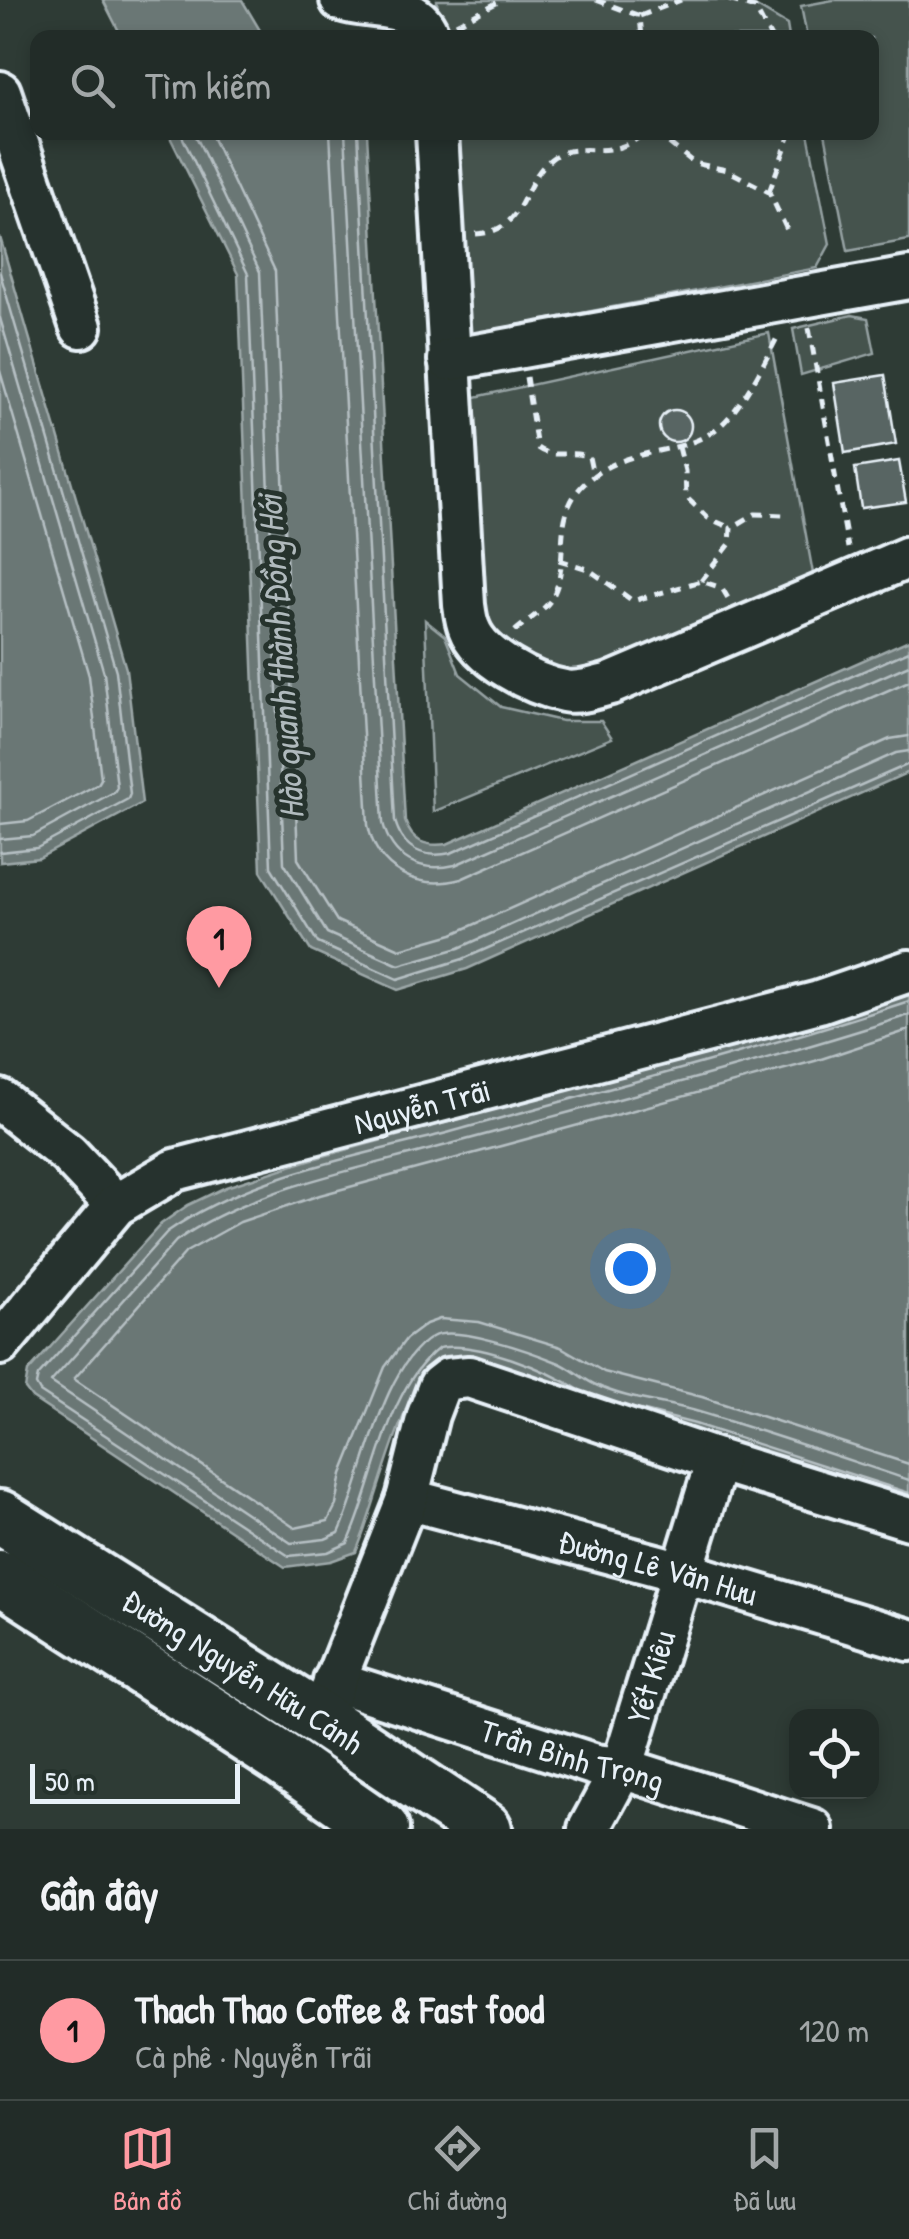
<!DOCTYPE html>
<html lang="vi">
<meta charset="utf-8">
<style>
:root{--surface:#222c28;--page:#2e3834;--text:#f1f3f6;--muted:#a2a7a8;--line:#3f4845;--accent:#ff9aa2}
body{margin:0;font-family:"Patrick Hand",sans-serif;background:var(--page);color:var(--text)}
.controls{position:absolute;right:30px;bottom:30px;display:grid;overflow:hidden;border-radius:20px;box-shadow:0 5px 15px #0003}
.controls button{width:90px;height:90px;display:grid;place-items:center;padding:0;border:0;border-bottom:2px solid var(--line);background:var(--surface);color:var(--text);font:50px sans-serif}
.scale{position:absolute;left:30px;bottom:25px;width:210px;box-sizing:border-box;padding-left:10px;border:5px solid #e8f1f8;border-top:0;font-size:28px;line-height:35px;white-space:nowrap;color:#e8f1f8;-webkit-text-stroke:8px #26332d;paint-order:stroke}
.you{position:absolute;left:630px;top:1268px;width:35px;height:35px;margin:-25px;border:8px solid #fff;border-radius:50%;background:#1a73e8;box-shadow:0 0 0 15px #1a73e833}
.badge{display:grid;place-items:center;width:65px;height:65px;border-radius:50%;background:var(--accent);color:#111;font-size:32px;font-weight:700}
.pin{position:absolute;translate:-50% -82px;filter:drop-shadow(0 2px 5px #0008)}
.pin::after{content:'';position:absolute;top:52px;width:35px;height:30px;background:inherit;clip-path:polygon(0 0,100% 0,50% 100%)}
.list{margin:0;padding:0;list-style:none}
h2{display:flex;justify-content:space-between;align-items:center;height:130px;margin:0;padding:0 40px;font-size:42px}
h2 small{font-size:32px;font-weight:400;color:var(--muted)}
.list li{display:grid;grid-template-columns:65px 1fr auto;gap:30px;align-items:center;box-sizing:border-box;height:140px;padding:0 40px;border-top:2px solid var(--line)}
.list b{display:block;font-size:38px;white-space:nowrap}
.list p{margin:0;font-size:32px;white-space:nowrap;color:var(--muted)}
.list em{font-size:32px;font-style:normal;color:var(--muted)}
.icon{flex:none;width:55px;height:55px;fill:none;stroke:currentColor;stroke-width:2;stroke-linecap:round;stroke-linejoin:round}
.map{position:relative;flex:none;width:909px;height:1829px;overflow:hidden}
.search{position:absolute;background:var(--surface);box-shadow:0 5px 15px #0003;left:30px;right:30px;top:30px;height:110px;display:flex;align-items:center;gap:25px;box-sizing:border-box;padding:0 35px;border-radius:20px;color:var(--muted);font-size:38px}
.sheet{height:270px;background:var(--surface)}
nav{display:flex;justify-content:space-around;align-items:center;box-sizing:border-box;height:140px;border-top:2px solid var(--line);background:var(--surface);font-size:28px;color:var(--muted)}
nav a{display:grid;justify-items:center;gap:5px}
nav .on{color:var(--accent)}
.map>svg:first-child{display:block}
.green{fill:#45524e;stroke:#96a2a3;stroke-width:2.5}
.water{fill:#6b7775;stroke:#9da8a9;stroke-width:2.5}
.lines{fill:none;stroke-linecap:round;stroke-linejoin:round}
.shore{stroke:#b6c0c4;stroke-width:2.5}
.building{fill:#596563;stroke:#e8f1f8;stroke-width:2.5}
.minor-casing{stroke:#e8f1f8;stroke-width:48}
.major-casing{stroke:#e8f1f8;stroke-width:60}
.path{stroke:#e8f1f8;stroke-width:5;stroke-dasharray:10 8;stroke-linecap:butt}
.minor{stroke:#26332d;stroke-width:40}
.major{stroke:#26332d;stroke-width:52}
.labels{text-anchor:middle;dominant-baseline:central;stroke-width:10;stroke-linejoin:round;paint-order:stroke}
.street-label{font-size:32px;fill:#e8f1f8;stroke:#26332d}
.water-label{font-size:35px;font-style:italic;fill:#b0babd;stroke:#26332d}
</style>
<div class="map">
<svg width="909" height="1829" viewBox="0 0 909 1829">
<rect width="100%" height="100%" fill="#2e3b35"/>
<filter id="ink" filterUnits="userSpaceOnUse"><feTurbulence type="fractalNoise" baseFrequency=".01" numOctaves="2"/><feDisplacementMap in="SourceGraphic" scale="20" xChannelSelector="R" yChannelSelector="G"/><feConvolveMatrix kernelMatrix="1 2 1 2 8 2 1 2 1" color-interpolation-filters="sRGB"/></filter>
<g filter="url(#ink)">
<path class="green" d="M 437,0 L 745,0 L 787,25 L 789,37 L 440,37 Z
M 833,0 L 909,0 L 909,240 L 848,251 L 825,133 L 872,132 L 872,38 L 807,37 L 801,6 Z
M 446,133 L 808,133 L 830,244 L 817,268 L 460,336 Z
M 852,315 L 868,318 L 875,353 L 801,375 L 793,329 Z
M 769,333 L 814,579 L 679,646 L 556,678 L 481,634 L 457,401 Z
M 425,620 L 445,636 L 460,674 L 501,707 L 562,721 L 601,721 L 612,738 L 433,812 Z"/>
<path class="water" d="M 103,0 L 242,0 L 264,37 L 122,37 Z
M 168,133 L 367,133 L 405,821 C 412,842 426,847 447,844 L 909,640 L 909,772 L 467,969 L 398,990 L 311,951 L 261,871 L 238,274 Z
M 0,237 L 126,669 L 142,803 L 39,858 L 0,862 Z
M 909,991 L 909,1503 L 588,1407 C 545,1380 497,1361 445,1356 C 396,1395 381,1495 356,1552 L 331,1561 L 285,1567 L 32,1398 L 25,1389 L 28,1372 L 161,1224 L 188,1205 L 226,1187 L 309,1160 L 805,1025 Z"/>
<g class="lines">
<path class="shore" d="M 180,132 L 248,274 L 271,867 L 318,943 L 398,979 L 463,959 L 909,764
M 194,132 L 260,272 L 284,863 L 327,933 L 399,965 L 459,948 L 896,753 L 909,751
M 210,132 L 275,271 L 298,859 L 337,921 L 400,949 L 453,934 L 890,739 L 909,736
M 330,132 L 368,825 C 377,870 417,891 461,879 L 909,681
M 345,132 L 383,823 C 392,859 420,873 455,865 L 909,665
M 358,132 L 395,821 C 403,849 423,859 451,853 L 909,651
M 0,273 L 116,671 L 130,794 L 128,799 L 37,848 L 0,852
M 0,318 L 104,673 L 117,787 L 114,792 L 33,836 L 0,839
M 0,371 L 89,676 L 101,779 L 98,784 L 28,821 L 0,824
M 909,1015 C 757,1064 602,1103 447,1145 C 357,1170 254,1187 176,1241 L 51,1382 L 291,1543 L 325,1539 L 339,1533 C 364,1480 380,1368 432,1337 C 455,1324 532,1352 557,1362 C 571,1367 582,1379 596,1385 C 627,1400 666,1402 699,1412 C 769,1433 839,1457 909,1480
M 909,1030 L 815,1061 L 320,1195 L 240,1222 L 186,1252 L 74,1379 L 295,1528 L 328,1521 L 336,1505 L 342,1474 L 385,1367 L 406,1339 L 426,1324 L 440,1319 L 479,1322 L 561,1347 L 604,1372 L 702,1397 L 909,1464
M 581,1391 C 550,1371 477,1340 439,1348 C 385,1390 376,1483 348,1543 L 328,1552 L 289,1556 L 40,1392 L 36,1385 L 38,1376 L 167,1232 C 250,1174 358,1157 454,1131 C 606,1089 759,1050 909,1001
M 633,1408 L 695,1424 L 909,1493"/>
</g>
<path class="building" d="M 885,375 L 896,444 L 845,453 L 834,383 Z
M659 426a16 16 0 1 1 32 0a16 16 0 1 1-32 0Z
M 899,461 L 906,502 L 861,508 L 855,468 Z"/>
<g class="lines">
<defs>
<g id="minor">
<path d="M 341,0 C 373,11 419,0 429,38"/>
<path d="M 0,92 L 81,327"/>
<path d="M 437,132 L 464,605 C 465,612 466,621 469,628 C 480,658 533,685 564,691 C 579,694 595,688 610,684 L 909,557"/>
<path d="M 449,360 L 909,278"/>
<path d="M 0,1100 L 68,1154 L 116,1205"/>
<path id="s1" d="M 0,1344 L 116,1205 L 175,1170 L 819,1002 L 909,971"/>
<path id="s2" d="M 407,1499 L 682,1572 L 909,1640"/>
<path id="s3" d="M 334,1681 L 596,1765 L 622,1768 L 812,1829"/>
<path d="M 320,1719 L 407,1499 L 428,1415 L 439,1386 L 448,1379 L 469,1377 L 717,1460 L 909,1519"/>
<path id="s4" d="M 589,1829 L 622,1768 L 717,1460"/>
</g>
<g id="major">
<path id="s5" d="M 0,1517 L 320,1719 L 485,1829"/>
<path d="M 0,1577 L 279,1757 L 382,1829"/>
</g>
</defs>
<use href="#minor" class="minor-casing"/>
<use href="#major" class="major-casing"/>
<path class="path" d="M 596,0 L 640,16 L 642,38
M 729,0 L 755,8 L 771,38
M 640,16 L 681,0
M 456,24 L 502,0
M 655,132 L 694,163 L 727,170 L 769,192 L 788,232
M 769,192 L 791,132
M 476,234 C 527,231 519,185 551,159 C 571,143 595,154 620,147 C 629,145 639,137 648,132
M 809,328 L 848,548
M 526,377 L 537,448 C 553,460 571,449 589,457 L 593,476
M 679,447 L 685,471 L 686,497 L 708,518 L 731,528
M 559,560 L 588,569 L 633,601 L 701,581 L 722,588 L 729,600
M 701,581 L 730,544 L 731,528 L 755,514 L 784,515
M 515,631 C 525,622 542,612 550,601 C 573,566 549,521 582,486 C 623,443 683,459 720,426 C 743,406 764,363 778,336"/>
<use href="#minor" class="minor"/>
<use href="#major" class="major"/>
</g>
</g>
<g class="labels">
<g class="street-label">
<text stroke="none"><textPath href="#s1" startOffset="505">Nguyễn Trãi</textPath></text>
<text stroke="none"><textPath href="#s2" startOffset="260">Đường Lê Văn Hưu</textPath></text>
<text stroke="none"><textPath href="#s5" startOffset="288">Đường Nguyễn Hữu Cảnh</textPath></text>
<text stroke="none"><textPath href="#s4" startOffset="165">Yết Kiêu</textPath></text>
<text stroke="none"><textPath href="#s3" startOffset="250">Trần Bình Trọng</textPath></text>
</g>
<g class="water-label">
<text transform="translate(280 657) rotate(-94)">Hào quanh thành Đồng Hới</text>
</g>
</g>
</svg>
<div class="controls">
<button><svg class="icon" aria-label="locate" viewBox="0 0 24 24"><circle cx="12" cy="12" r="6"/><path d="M12 2v4M12 18v4M2 12h4M18 12h4"/></svg></button>
</div>
<div class="scale">50 m</div>
<div class="you"></div>
<div class="pin badge" style="left:219px;top:988px">1</div>
<div class="search"><svg class="icon" aria-label="search" viewBox="0 0 24 24"><circle cx="10" cy="10" r="6"/><path d="M15 15l6 6"/></svg>Tìm kiếm</div>
</div>
<section class="sheet">
<h2>Gần đây<small></small></h2>
<ul class="list">
<li><span class="badge">1</span><div><b>Thach Thao Coffee &amp; Fast food</b><p>Cà phê · Nguyễn Trãi</p></div><em>120 m</em></li>
</ul>
</section>
<nav>
<a class="on"><svg class="icon" aria-label="map" viewBox="0 0 24 24"><path d="M3 6l6-2 6 2 6-2v14l-6 2-6-2-6 2zM9 4v14M15 6v14"/></svg>Bản đồ</a>
<a><svg class="icon" aria-label="directions" viewBox="0 0 24 24"><path d="M12 3l9 9-9 9-9-9zM9 14v-3h6M13 9l2 2-2 2"/></svg>Chỉ đường</a>
<a><svg class="icon" aria-label="saved" viewBox="0 0 24 24"><path d="M7 4h10v16l-5-4-5 4z"/></svg>Đã lưu</a>
</nav>
